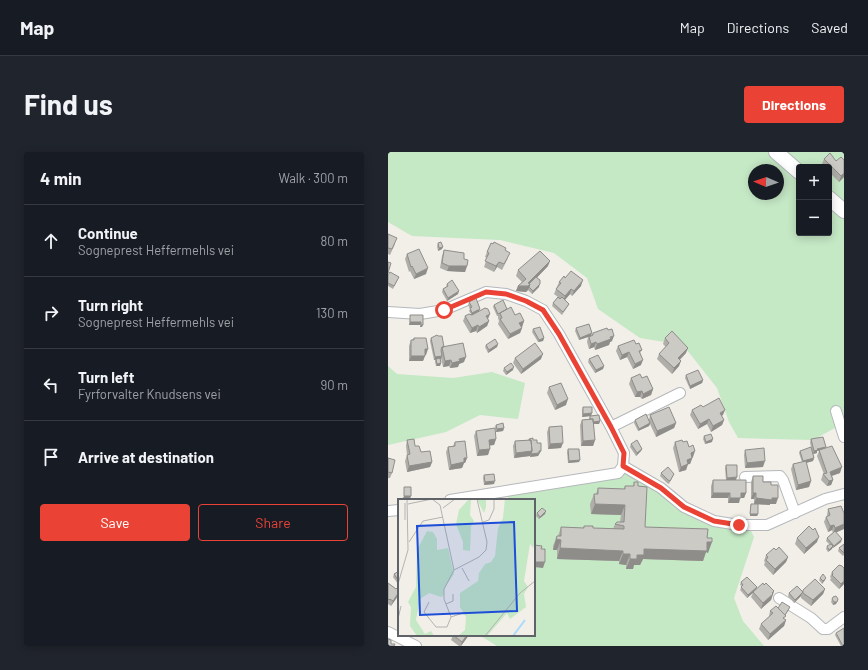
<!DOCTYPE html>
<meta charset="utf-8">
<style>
:root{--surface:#171b24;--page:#20242c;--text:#f1f3f6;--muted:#9ea1a6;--line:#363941;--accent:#ea4335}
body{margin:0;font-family:Barlow,sans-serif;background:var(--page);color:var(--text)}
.controls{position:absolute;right:12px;top:12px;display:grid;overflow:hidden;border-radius:4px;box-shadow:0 2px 10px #0003}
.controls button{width:36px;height:36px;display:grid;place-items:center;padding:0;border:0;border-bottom:1px solid var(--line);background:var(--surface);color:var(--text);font:20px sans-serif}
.compass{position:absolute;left:360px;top:12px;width:36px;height:36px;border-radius:50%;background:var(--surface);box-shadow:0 2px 10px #0003;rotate:272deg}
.stop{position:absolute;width:12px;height:12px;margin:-9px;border:3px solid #ea4335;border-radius:50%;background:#fff}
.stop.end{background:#ea4335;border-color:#fff;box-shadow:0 1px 4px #0008}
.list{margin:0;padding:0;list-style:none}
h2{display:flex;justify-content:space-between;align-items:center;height:52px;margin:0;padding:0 16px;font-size:17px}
h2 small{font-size:13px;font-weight:400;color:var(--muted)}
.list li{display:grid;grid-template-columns:26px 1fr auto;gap:12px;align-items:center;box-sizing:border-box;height:72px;padding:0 16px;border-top:1px solid var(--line)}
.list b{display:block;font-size:15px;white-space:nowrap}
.list p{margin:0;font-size:13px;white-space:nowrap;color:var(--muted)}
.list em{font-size:13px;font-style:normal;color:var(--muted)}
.actions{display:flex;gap:8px;padding:12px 16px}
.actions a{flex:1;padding:9px 0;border:1px solid var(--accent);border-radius:4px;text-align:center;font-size:14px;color:var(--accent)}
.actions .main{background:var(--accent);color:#fff}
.icon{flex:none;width:22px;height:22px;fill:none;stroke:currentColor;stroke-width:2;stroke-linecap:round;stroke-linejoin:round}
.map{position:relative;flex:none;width:456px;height:494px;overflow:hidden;border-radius:4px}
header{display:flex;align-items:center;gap:24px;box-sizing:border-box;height:56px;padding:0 20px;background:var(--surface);border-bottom:1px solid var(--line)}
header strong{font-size:19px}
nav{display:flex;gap:22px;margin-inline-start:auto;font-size:14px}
.intro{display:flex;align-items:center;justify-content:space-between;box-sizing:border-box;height:96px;padding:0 24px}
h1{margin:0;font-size:28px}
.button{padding:10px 18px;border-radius:4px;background:var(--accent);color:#fff;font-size:14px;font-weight:700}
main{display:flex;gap:24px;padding:0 24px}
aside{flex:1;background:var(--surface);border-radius:4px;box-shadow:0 2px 10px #0003}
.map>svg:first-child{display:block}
.green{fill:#c5e8c5;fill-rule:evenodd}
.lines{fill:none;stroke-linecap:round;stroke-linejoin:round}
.minor-casing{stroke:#b5b8bc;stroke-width:12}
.secondary-casing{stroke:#b6babf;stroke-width:16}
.minor{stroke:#fff;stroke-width:10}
.secondary{stroke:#fff;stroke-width:14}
.wall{fill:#afaea9}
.shaded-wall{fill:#8f8d8a}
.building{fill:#cccac5;stroke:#8f8d8a}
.route{stroke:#ea4335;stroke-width:5}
.inset-river{fill:none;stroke:#aadaff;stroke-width:2}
.inset-road{fill:none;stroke:#b3b3b1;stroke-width:1}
.view{fill:#1d4ed8;fill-opacity:0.15;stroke:#1d4ed8;stroke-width:2}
.inset-edge{fill:none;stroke:#5f6368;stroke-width:2}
</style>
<header>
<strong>Map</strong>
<nav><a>Map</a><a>Directions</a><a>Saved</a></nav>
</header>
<div class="intro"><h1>Find us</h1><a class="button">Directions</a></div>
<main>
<aside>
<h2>4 min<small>Walk · 300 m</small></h2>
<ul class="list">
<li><svg class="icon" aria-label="ahead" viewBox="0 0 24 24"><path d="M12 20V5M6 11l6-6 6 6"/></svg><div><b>Continue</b><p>Sogneprest Heffermehls vei</p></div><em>80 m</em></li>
<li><svg class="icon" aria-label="right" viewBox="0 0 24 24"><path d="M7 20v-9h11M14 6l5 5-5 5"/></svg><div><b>Turn right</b><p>Sogneprest Heffermehls vei</p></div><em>130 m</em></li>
<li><svg class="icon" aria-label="left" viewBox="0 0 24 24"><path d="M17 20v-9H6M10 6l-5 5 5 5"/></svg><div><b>Turn left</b><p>Fyrforvalter Knudsens vei</p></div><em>90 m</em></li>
<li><svg class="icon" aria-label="arrive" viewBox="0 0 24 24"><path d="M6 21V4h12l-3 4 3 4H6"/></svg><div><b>Arrive at destination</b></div></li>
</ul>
<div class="actions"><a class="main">Save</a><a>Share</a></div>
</aside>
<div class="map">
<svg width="456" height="494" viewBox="0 0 456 494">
<rect width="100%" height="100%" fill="#f1efe8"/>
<path class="green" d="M 0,0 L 456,0 L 456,271 L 425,288 L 350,286 L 341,270 L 329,236 L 295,193 L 252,186 L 210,157 L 199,126 L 166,101 L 112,88 L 24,84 L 0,70 ZM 411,15 L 441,15 L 441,81 L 411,81 ZM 366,18 L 390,18 L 390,42 L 366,42 Z
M 0,214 L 9,222 L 65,226 L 104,220 L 137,231 L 130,267 L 92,263 L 58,280 L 0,293 Z
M 251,317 L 262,330 L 329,369 L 358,369 L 366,385 L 346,446 L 355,469 L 376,494 L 109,494 L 91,483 L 146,483 L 146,348 L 120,348 L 120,343 L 162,332 Z"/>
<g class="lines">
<defs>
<path id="minor" d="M 0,160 L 32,162 L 56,158 L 98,140 L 118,142 L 138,149 L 155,158 L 171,182 L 223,275 L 236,301 L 235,314
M 448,259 L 456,285
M 223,275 L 292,241
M 235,314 L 273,336 L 296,355 L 326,369 L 351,373 L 379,373 L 437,347 L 456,342
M 357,325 L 392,324 L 395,328 L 407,361
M 62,348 L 230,321 L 235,314
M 0,359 L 11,358
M 391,446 L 423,466 L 435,477 L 440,477 L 456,465
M 0,480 L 28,494"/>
<path id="secondary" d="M 388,0 L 411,20
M 441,46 L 456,59"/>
</defs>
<use href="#minor" class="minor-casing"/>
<use href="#secondary" class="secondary-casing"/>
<use href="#minor" class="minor"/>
<use href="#secondary" class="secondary"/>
</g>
<path class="wall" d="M 436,7 L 456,25 L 451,30 L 441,20 L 441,15 L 436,15 L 434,12 Z
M 0,82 L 7,92 L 2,103 L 0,102 Z
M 50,91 L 54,97 L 50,99 L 49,94 Z
M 56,98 L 76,107 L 79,114 L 77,120 L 59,119 L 52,116 L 54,104 Z
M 117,98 L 120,106 L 114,118 L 109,115 L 106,120 L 96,115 L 99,106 L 97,105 L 99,100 Z
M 19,102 L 38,122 L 26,127 L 22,119 L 21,120 L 17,107 Z
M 160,114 L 149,125 L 151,135 L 144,142 L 140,138 L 138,140 L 128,139 L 130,134 L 134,130 L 128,124 L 130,118 Z
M 0,123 L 11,125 L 5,137 L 0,134 Z
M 177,126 L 193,134 L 184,144 L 182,142 L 177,148 L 181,152 L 180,154 L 174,163 L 164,154 L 165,151 L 170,145 L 166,142 L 171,130 Z
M 59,132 L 70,142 L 59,149 L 54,140 L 55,137 L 58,135 Z
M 81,150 L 91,159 L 100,167 L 101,169 L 99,174 L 89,181 L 88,179 L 82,181 L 75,169 L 77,164 L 83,162 L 81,159 L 82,157 L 80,153 Z
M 106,153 L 119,157 L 136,169 L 134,175 L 133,175 L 134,176 L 132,181 L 120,187 L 110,172 L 111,169 L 110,166 L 110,164 L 109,164 L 105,155 Z
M 22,163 L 35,163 L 34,175 L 32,175 L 32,173 L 21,173 L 22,166 Z
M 188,176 L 203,184 L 205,181 L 224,189 L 222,190 L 221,193 L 207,198 L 206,195 L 201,197 L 199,190 L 200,185 L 191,188 L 187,179 Z
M 145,177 L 156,186 L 155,189 L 150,190 L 144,180 Z
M 50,184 L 56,195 L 76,210 L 71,212 L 70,215 L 62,216 L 61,214 L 55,215 L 53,206 L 52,207 L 53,211 L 52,214 L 48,214 L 47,210 L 47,208 L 46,208 L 42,189 L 43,186 Z
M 26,186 L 38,203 L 37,203 L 35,209 L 21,209 L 21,194 L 23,188 L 24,188 Z
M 277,186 L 298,201 L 292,208 L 291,214 L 284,222 L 269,207 L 271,202 L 278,195 L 275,192 Z
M 110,192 L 109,195 L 100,201 L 97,195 L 98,193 Z
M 248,192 L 254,198 L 252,201 L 253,213 L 245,217 L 239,205 L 232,208 L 228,199 L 230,194 Z
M 127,206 L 153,207 L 133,222 L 125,211 Z
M 201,207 L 216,214 L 215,217 L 207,221 L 200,210 Z
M 116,216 L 125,218 L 118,223 L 115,219 Z
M 298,223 L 315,228 L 314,231 L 302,237 L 297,226 Z
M 243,226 L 254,226 L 265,237 L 263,243 L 254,247 L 252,245 L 247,245 L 241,232 Z
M 161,235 L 178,253 L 167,258 L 159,241 Z
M 195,255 L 204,264 L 212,269 L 211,272 L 205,272 L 207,288 L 205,294 L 193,294 L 192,273 L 194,268 L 201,267 L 202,264 L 194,265 L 194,258 Z
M 315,255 L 335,263 L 333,264 L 336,268 L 334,273 L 323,280 L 319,272 L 310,277 L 302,263 L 304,258 Z
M 262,263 L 288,271 L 286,276 L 268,285 L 262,272 L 261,274 L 250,279 L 246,271 L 247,268 L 261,268 Z
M 108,273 L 116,276 L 115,279 L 108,280 L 107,275 Z
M 161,275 L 173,296 L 160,297 L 159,280 Z
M 88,279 L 108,287 L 106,293 L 102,293 L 100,303 L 89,304 L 86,284 Z
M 316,284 L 324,290 L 317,292 L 315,287 Z
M 141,287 L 145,288 L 149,291 L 153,299 L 150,304 L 142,305 L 142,304 L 126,306 L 125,294 L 127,289 L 141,288 Z
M 423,287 L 437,296 L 452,321 L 444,324 L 445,328 L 443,333 L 439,334 L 433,328 L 435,322 L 436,322 L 429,304 L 431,299 L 429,299 L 429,301 L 425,302 L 426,306 L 425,309 L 418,311 L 423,329 L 421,335 L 408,338 L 403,317 L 405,312 L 414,310 L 411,301 L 412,299 L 424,300 L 422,290 Z
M 19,288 L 27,294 L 33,300 L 44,310 L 42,315 L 19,320 L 17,309 L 19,303 L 18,294 Z
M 67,290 L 79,306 L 77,311 L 76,311 L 74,316 L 61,318 L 58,300 L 60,295 L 65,294 Z
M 287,290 L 295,290 L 301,295 L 305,305 L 302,312 L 300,312 L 298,318 L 291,320 L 285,296 Z
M 243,292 L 254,297 L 253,299 L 248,304 L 242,295 Z
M 180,297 L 191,310 L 180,311 L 179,300 Z
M 357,298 L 375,315 L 357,316 L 356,303 Z
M 0,306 L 4,321 L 2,326 L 0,326 Z
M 338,313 L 348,328 L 342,328 L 358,341 L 356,346 L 352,346 L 351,351 L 340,351 L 340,346 L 323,346 L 323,334 L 325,328 L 338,328 L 337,316 Z
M 273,321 L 286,322 L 281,332 L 279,331 L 272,324 Z
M 96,323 L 106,332 L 96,333 L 95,326 Z
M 365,324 L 375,330 L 383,333 L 388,352 L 382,352 L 382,353 L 370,352 L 370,362 L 369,364 L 362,364 L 362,355 L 363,352 L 366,352 L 366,347 L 363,347 L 363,330 Z
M 246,330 L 250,334 L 257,375 L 319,386 L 320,401 L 318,400 L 315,409 L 255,407 L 252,413 L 246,413 L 245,417 L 238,417 L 238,413 L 231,412 L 231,409 L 169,407 L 169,398 L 165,398 L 165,394 L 169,384 L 170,384 L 173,375 L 195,376 L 196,374 L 205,376 L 225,377 L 227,372 L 232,370 L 233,363 L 203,362 L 202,352 L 206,342 L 208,342 L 210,336 L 236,337 L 237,334 L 245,334 Z
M 453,354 L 448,380 L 453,390 L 445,396 L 444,396 L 440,400 L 438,397 L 439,394 L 442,393 L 438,389 L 439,386 L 445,381 L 444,378 L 440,380 L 436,370 L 438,365 L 439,365 L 439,363 L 440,357 Z
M 149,361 L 157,362 L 151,367 L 148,364 Z
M 10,364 L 11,364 L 11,377 L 10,377 L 9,367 Z
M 409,386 L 429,390 L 416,402 L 407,392 Z
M 456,392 L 456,403 L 455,404 L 450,399 L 451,396 Z
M 388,398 L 400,405 L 398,410 L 385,423 L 376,413 L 377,410 L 376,409 L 378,403 Z
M 11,419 L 11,432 L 10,432 L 5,425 L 6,422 Z
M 444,420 L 456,432 L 451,437 L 442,428 L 443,426 L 442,425 Z
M 432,426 L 437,428 L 434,432 L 431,428 Z
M 353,430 L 368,437 L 376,433 L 386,439 L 383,448 L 373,457 L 363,445 L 365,441 L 359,446 L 352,438 L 354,434 L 352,433 Z
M 0,431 L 8,437 L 11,436 L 11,443 L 3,454 L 0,452 Z
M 437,437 L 435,442 L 423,454 L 413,446 L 413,444 L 406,451 L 400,444 L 401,441 Z
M 444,447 L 449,450 L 448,452 L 445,453 L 443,450 Z
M 390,456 L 401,458 L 397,463 L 396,467 L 398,468 L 396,474 L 380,488 L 371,477 L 373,472 L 381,465 L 382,459 Z
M 448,481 L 456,494 L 453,494 L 447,483 Z
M 65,483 L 81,483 L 73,494 L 71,494 L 63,488 Z"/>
<path class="shaded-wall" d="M 456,21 L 456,25 L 451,30 L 453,24 Z
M 55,95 L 54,97 L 50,99 L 51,96 Z
M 162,109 L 160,114 L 142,133 L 140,138 L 138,140 L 128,139 L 130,134 L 140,131 Z
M 111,110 L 109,115 L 106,120 L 108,114 Z
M 61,114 L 79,114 L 77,120 L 59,119 Z
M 40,116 L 38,122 L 26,127 L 28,122 Z
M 195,128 L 193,134 L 184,144 L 186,139 Z
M 152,132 L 151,135 L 144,142 L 145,139 Z
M 183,137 L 182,142 L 175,150 L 177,144 Z
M 71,139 L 70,142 L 59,149 L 60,146 Z
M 92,157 L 91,159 L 83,163 L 84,161 Z
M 102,162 L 100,167 L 98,164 Z
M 101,169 L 99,174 L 89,181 L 91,175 Z
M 136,169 L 134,175 L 129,177 L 131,171 Z
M 22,170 L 33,170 L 32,173 L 21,173 Z
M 33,173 L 35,173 L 34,175 L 32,175 Z
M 90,173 L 88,179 L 82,181 L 84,176 Z
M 134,176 L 132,181 L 120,187 L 122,182 Z
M 204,181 L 203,184 L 191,188 L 192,186 Z
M 226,184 L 224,189 L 222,190 L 221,193 L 207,198 L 209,192 Z
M 156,186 L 155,189 L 150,190 L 151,188 Z
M 208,190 L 206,195 L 201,197 L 203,192 Z
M 110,192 L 109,195 L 100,201 L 101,198 Z
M 300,196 L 298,201 L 288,211 L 290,206 Z
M 37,197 L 40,197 L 38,203 L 35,203 Z
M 241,200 L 239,205 L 232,208 L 234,203 Z
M 155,202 L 153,207 L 133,222 L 135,217 Z
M 23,204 L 37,204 L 35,209 L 21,209 Z
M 54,204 L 53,207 L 46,208 L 47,205 Z
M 78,205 L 76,210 L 71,212 L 70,215 L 62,216 L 64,211 L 71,207 Z
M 63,208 L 61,214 L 55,215 L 57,209 Z
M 255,208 L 253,213 L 245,217 L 247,212 Z
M 293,209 L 291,214 L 284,222 L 286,216 Z
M 53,211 L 52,214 L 48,214 L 49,212 Z
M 216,214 L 215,217 L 207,221 L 208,218 Z
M 126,215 L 125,218 L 118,223 L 119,220 Z
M 315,228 L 314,231 L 302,237 L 302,234 Z
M 265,237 L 263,243 L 254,247 L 255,242 Z
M 254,239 L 252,245 L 247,245 L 249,240 Z
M 180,247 L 178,253 L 167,258 L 169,253 Z
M 337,258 L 335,263 L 330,266 L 332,261 Z
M 204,261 L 203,264 L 194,265 L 195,262 Z
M 321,267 L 319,272 L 310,277 L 312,272 Z
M 336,268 L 334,273 L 323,280 L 325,274 Z
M 212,269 L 211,272 L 202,272 L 203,270 Z
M 262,271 L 261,274 L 250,279 L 251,277 Z
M 288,271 L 286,276 L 268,285 L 269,279 Z
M 116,276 L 115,279 L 108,280 L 109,277 Z
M 108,287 L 106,293 L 99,294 L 101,288 Z
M 325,287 L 324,290 L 317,292 L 318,290 Z
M 207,288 L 205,294 L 193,294 L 195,289 Z
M 175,291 L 173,296 L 160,297 L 162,292 Z
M 438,295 L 437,297 L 429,299 L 429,301 L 425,302 L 426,299 L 429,297 Z
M 102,297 L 100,303 L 89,304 L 91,298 Z
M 254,297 L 253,299 L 248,304 L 249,301 Z
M 144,299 L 142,304 L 126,306 L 128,301 Z
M 151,299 L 153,299 L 150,304 L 142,305 L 143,302 Z
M 307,299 L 305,305 L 301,306 L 303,301 Z
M 76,306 L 79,306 L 77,311 L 76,311 L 74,316 L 61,318 L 63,313 Z
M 304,306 L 302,312 L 297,313 L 299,308 Z
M 426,306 L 425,309 L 414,312 L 415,309 Z
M 192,308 L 191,310 L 180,311 L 181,309 Z
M 377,309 L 375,315 L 357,316 L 359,311 Z
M 44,310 L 42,315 L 19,320 L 21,314 Z
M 300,312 L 298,318 L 291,320 L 293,315 Z
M 454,315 L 452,321 L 440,325 L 442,320 Z
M 349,325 L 348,328 L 338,329 L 339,326 Z
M 445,328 L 443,333 L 439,334 L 441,329 Z
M 107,329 L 106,332 L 96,333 L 97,330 Z
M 423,329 L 421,335 L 408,338 L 410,333 Z
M 325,341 L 342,341 L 340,346 L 323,346 Z
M 353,341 L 358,341 L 356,346 L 352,346 L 351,351 L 340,351 L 342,346 Z
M 365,341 L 368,341 L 366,347 L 363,347 Z
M 16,344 L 23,344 L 22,347 L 15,346 Z
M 368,346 L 390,346 L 388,352 L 382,352 L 382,353 L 366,352 Z
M 207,352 L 237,353 L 233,363 L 203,362 Z
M 158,359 L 157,362 L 151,367 L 152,365 Z
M 362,362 L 370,362 L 369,364 L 362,364 Z
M 456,372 L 456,377 L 445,382 L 447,376 Z
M 446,373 L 444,378 L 440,380 L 442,374 Z
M 431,385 L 429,390 L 416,402 L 418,396 Z
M 168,387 L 173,388 L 169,398 L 165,398 Z
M 454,387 L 453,390 L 445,396 L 446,394 Z
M 319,390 L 324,390 L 320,401 L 318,400 L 315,409 L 255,407 L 252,413 L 246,413 L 245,417 L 238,417 L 242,407 L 249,403 L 256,397 Z
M 445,394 L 444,397 L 440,400 L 441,398 Z
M 172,396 L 235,399 L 231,409 L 169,407 Z
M 235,402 L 242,402 L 238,413 L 231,412 Z
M 400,405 L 398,410 L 385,423 L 387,417 Z
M 146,410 L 157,410 L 155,416 L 146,415 Z
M 438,426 L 437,428 L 434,432 L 435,429 Z
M 456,429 L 456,432 L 451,437 L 453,432 Z
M 369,435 L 368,438 L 359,446 L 360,443 Z
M 437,437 L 435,442 L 423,454 L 425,448 Z
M 386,439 L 383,448 L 373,457 L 375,451 Z
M 11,440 L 11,442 L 3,454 L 5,449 Z
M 414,441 L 413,444 L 406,451 L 407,448 Z
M 450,447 L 448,452 L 445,453 L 446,450 Z
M 398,468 L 396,474 L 380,488 L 382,482 Z
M 79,483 L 81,483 L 73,494 L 74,490 Z"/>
<path class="building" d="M 442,1 L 448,9 L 453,5 L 456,8 L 456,21 L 453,24 L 436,7 Z
M 0,82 L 9,86 L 4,97 L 0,96 Z
M 53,90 L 55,95 L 51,96 L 50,91 Z
M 106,90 L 118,96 L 117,98 L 122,101 L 116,112 L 111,110 L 108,114 L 97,109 L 101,101 L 99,100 L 103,91 L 105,92 Z
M 31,97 L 40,116 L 28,122 L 24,114 L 23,115 L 19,102 Z
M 56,98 L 76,101 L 76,107 L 80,108 L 79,114 L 61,114 L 54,111 Z
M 152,99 L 162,109 L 140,131 L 142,132 L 140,134 L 130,134 L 138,127 L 130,118 Z
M 0,110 L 3,111 L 0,121 Z
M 183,119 L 195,128 L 186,139 L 183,137 L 177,144 L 168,137 L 173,131 L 171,130 L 176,124 L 177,126 Z
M 2,120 L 11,125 L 6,134 L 0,131 L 0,123 Z
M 148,125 L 152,128 L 152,132 L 145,139 L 141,135 L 142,132 L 141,132 Z
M 64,128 L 71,139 L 60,146 L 55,137 L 60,134 L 59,132 Z
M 170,145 L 172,147 L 174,145 L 181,152 L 175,160 L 165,151 Z
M 88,146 L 92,157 L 84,161 L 82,156 L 84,155 L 81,150 Z
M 115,148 L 119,157 L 110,162 L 106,153 Z
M 123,155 L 127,163 L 132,161 L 136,169 L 131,171 L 134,176 L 122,182 L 112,167 L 114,166 L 112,161 Z
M 97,156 L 100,157 L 102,162 L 98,164 L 101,169 L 91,175 L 90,173 L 84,176 L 77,164 L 81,162 L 84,163 Z
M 22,163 L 35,163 L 35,173 L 33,173 L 33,170 L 22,170 Z
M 201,172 L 204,181 L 192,186 L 188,176 Z
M 152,175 L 156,186 L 151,188 L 145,177 Z
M 219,176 L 220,178 L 224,177 L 226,184 L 222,185 L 223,187 L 209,192 L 208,190 L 203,192 L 201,185 L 205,183 L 205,181 Z
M 284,179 L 300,196 L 290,206 L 293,209 L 286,216 L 271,202 L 281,191 L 277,186 Z
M 49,183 L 50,184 L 54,184 L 56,195 L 54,195 L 53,198 L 54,204 L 47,205 L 43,186 Z
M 26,186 L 38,186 L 40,197 L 37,197 L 37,204 L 23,204 L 23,188 L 26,188 Z
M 107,187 L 110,192 L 101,198 L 98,193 Z
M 246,188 L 248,192 L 251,191 L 254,198 L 251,199 L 255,208 L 247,212 L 241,200 L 234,203 L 230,194 Z
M 75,191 L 78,205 L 71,207 L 72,209 L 64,211 L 63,208 L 57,209 L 54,195 Z
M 147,191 L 155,202 L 135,217 L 127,206 Z
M 210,203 L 216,214 L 208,218 L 201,207 Z
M 52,206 L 53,211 L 49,212 L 48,207 Z
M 123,211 L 126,215 L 119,220 L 116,216 Z
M 310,218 L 315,228 L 302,234 L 298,223 Z
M 252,222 L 254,226 L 259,224 L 265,237 L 255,242 L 254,239 L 249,240 L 243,226 Z
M 173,231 L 180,247 L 169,253 L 161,235 Z
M 331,246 L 337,258 L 332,261 L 336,268 L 325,274 L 321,267 L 312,272 L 304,258 L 313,253 L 315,255 Z
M 195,255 L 204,255 L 204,261 L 195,262 Z
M 281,255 L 288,271 L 269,279 L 262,263 Z
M 258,262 L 262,271 L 251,277 L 247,268 Z
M 211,263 L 212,269 L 205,270 L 205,267 L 202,267 L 202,264 Z
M 205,267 L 207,288 L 195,289 L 194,268 Z
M 115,271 L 116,276 L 109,277 L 108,273 Z
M 174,274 L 175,291 L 162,292 L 161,275 Z
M 107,276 L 108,287 L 101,288 L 102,297 L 91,298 L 88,279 Z
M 323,282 L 325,287 L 318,290 L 316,284 Z
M 435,285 L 438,295 L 429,297 L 430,298 L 426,299 L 423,287 Z
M 145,286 L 145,288 L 149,288 L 149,291 L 153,291 L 153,299 L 151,299 L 151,301 L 143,302 L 144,299 L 143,288 L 141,288 L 141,287 Z
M 26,287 L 27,294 L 31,294 L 33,300 L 42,299 L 44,310 L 21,314 L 19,303 L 22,302 L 19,288 Z
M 143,288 L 144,299 L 128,301 L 127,289 Z
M 249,288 L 254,297 L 249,301 L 243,292 Z
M 294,288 L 295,290 L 299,289 L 301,295 L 305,293 L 307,299 L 303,301 L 304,306 L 299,308 L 300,312 L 293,315 L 287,290 Z
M 77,289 L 79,306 L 76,306 L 76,310 L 63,313 L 60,295 L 67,294 L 67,290 Z
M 444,294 L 454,315 L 442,320 L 445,328 L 441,329 L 435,322 L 439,321 L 431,298 Z
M 423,295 L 426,306 L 415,309 L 412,299 Z
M 376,296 L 377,309 L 359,311 L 357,298 Z
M 180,297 L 191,297 L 192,308 L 181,309 Z
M 0,306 L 7,308 L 4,321 L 0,320 Z
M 418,309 L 423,329 L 410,333 L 405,312 Z
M 338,313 L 349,313 L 349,325 L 339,326 Z
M 280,315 L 286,322 L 282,329 L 280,328 L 273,321 Z
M 106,322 L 107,329 L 97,330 L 96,323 Z
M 365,324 L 375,324 L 375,330 L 383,330 L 383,333 L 390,333 L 390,346 L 384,346 L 384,348 L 368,346 L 368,341 L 365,341 Z
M 325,328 L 358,328 L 358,341 L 353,341 L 353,346 L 342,346 L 342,341 L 325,341 Z
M 246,330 L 250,330 L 250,334 L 259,335 L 257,375 L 320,377 L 319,386 L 324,386 L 324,390 L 319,390 L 319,399 L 256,397 L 256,403 L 249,403 L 249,407 L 242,407 L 242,402 L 235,402 L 235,399 L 172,396 L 173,388 L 168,387 L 169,384 L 173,384 L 173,375 L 196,376 L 196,374 L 205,374 L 205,376 L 236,377 L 236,374 L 227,372 L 229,370 L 236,370 L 237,353 L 207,352 L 206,342 L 210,342 L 210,336 L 237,337 L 237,334 L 246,334 Z
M 16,335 L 23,335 L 23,344 L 16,344 Z
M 363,352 L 370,352 L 370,362 L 362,362 Z
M 453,354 L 456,361 L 456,372 L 447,376 L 446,373 L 442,374 L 438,365 L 442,363 L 440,357 Z
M 154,356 L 158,359 L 152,365 L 149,361 Z
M 10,364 L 11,364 L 11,373 Z
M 421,374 L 425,378 L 427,376 L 431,385 L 418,396 L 409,386 Z
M 447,379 L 454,387 L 446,394 L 439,386 Z
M 443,392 L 445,394 L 441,398 L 439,394 Z
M 456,392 L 456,401 L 451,396 Z
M 146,393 L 154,394 L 153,397 L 157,397 L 157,410 L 146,410 Z
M 391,395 L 400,405 L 387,417 L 378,408 L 380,405 L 378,403 L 386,396 L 388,398 Z
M 451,413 L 454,414 L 456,416 L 456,429 L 453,432 L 444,423 L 445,422 L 444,420 Z
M 11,419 L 11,429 L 6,422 Z
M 435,422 L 438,426 L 435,429 L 432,426 Z
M 359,425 L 369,435 L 360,443 L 353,435 L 355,433 L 353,430 Z
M 427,427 L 437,437 L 425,448 L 415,441 L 415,438 Z
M 0,431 L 8,437 L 10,435 L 11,436 L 11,440 L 5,449 L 2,447 L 1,448 L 0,447 Z
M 375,431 L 376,433 L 378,431 L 386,439 L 384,441 L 385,442 L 375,451 L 365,440 Z
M 409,434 L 415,440 L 407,448 L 401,441 Z
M 448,444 L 450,447 L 449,450 L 446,450 L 444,447 L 445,445 Z
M 394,450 L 402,455 L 397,463 L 390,456 Z
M 388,454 L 398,464 L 395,466 L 398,468 L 382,482 L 373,472 L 385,461 L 382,459 Z
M 456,476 L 456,494 L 455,494 L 448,481 Z
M 65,483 L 79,483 L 74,490 Z
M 0,487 L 3,488 L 3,492 L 7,492 L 6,494 L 0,494 Z"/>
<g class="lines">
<path class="route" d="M 56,158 L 98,140 L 118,142 L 138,149 L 155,158 L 171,182 L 223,275 L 236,301 L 235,314 L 273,336 L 296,355 L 326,369 L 351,373"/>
</g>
<g transform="translate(10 347)">
<rect width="137" height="137" fill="#f1efe8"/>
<path d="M 71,0 L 88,0 L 88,8 L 86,14 L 79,0 L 73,1 L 72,16 L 76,22 L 73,27 L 72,52 L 65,51 L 65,43 L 58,25 L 61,11 ZM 107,0 L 137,0 L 137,41 L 135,49 L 132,45 L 126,82 L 130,88 L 126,95 L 128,108 L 112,120 L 109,114 L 89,137 L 60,137 L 67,131 L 68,118 L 62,108 L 62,94 L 80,82 L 81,74 L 87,65 L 93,63 L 97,57 L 100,29 L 105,19 ZM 29,32 L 35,33 L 39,40 L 39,51 L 50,49 L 56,75 L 46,90 L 46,96 L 43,98 L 31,94 L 22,100 L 18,121 L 27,135 L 33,132 L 36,137 L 19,137 L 12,127 L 13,108 L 10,103 L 18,88 L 19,51 Z" fill="#c5e8c5"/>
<path class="inset-river" d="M 115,137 L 127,121"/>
<path class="inset-road" d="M 7,4 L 7,21M 10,5 L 34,0 L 42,6 L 56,71M 45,9 L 57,0M 85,23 L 91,21 L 96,10 L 96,0M 11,43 L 25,22 L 45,18M 64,69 L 71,82M 56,71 L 81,58 L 88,51 L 89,43 L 79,0M 0,85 L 10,51 L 9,0M 31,103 L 26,113 L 38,128 L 49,128 L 53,118 L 46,100 L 46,90 L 56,71M 48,105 L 55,102 L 55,95M 53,118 L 68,113M 0,120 L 3,107M 87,137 L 122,94 L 137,82"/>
<path class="view" d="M 116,23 L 119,112 L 22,116 L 19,27 Z"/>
<rect width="137" height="137" class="inset-edge"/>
</g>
</svg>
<div class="controls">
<button>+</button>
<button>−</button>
</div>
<svg class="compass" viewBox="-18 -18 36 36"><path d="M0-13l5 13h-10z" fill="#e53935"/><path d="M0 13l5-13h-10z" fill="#9ea1a6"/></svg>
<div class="stop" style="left:56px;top:158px"></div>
<div class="stop end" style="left:351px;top:373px"></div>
</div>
</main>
